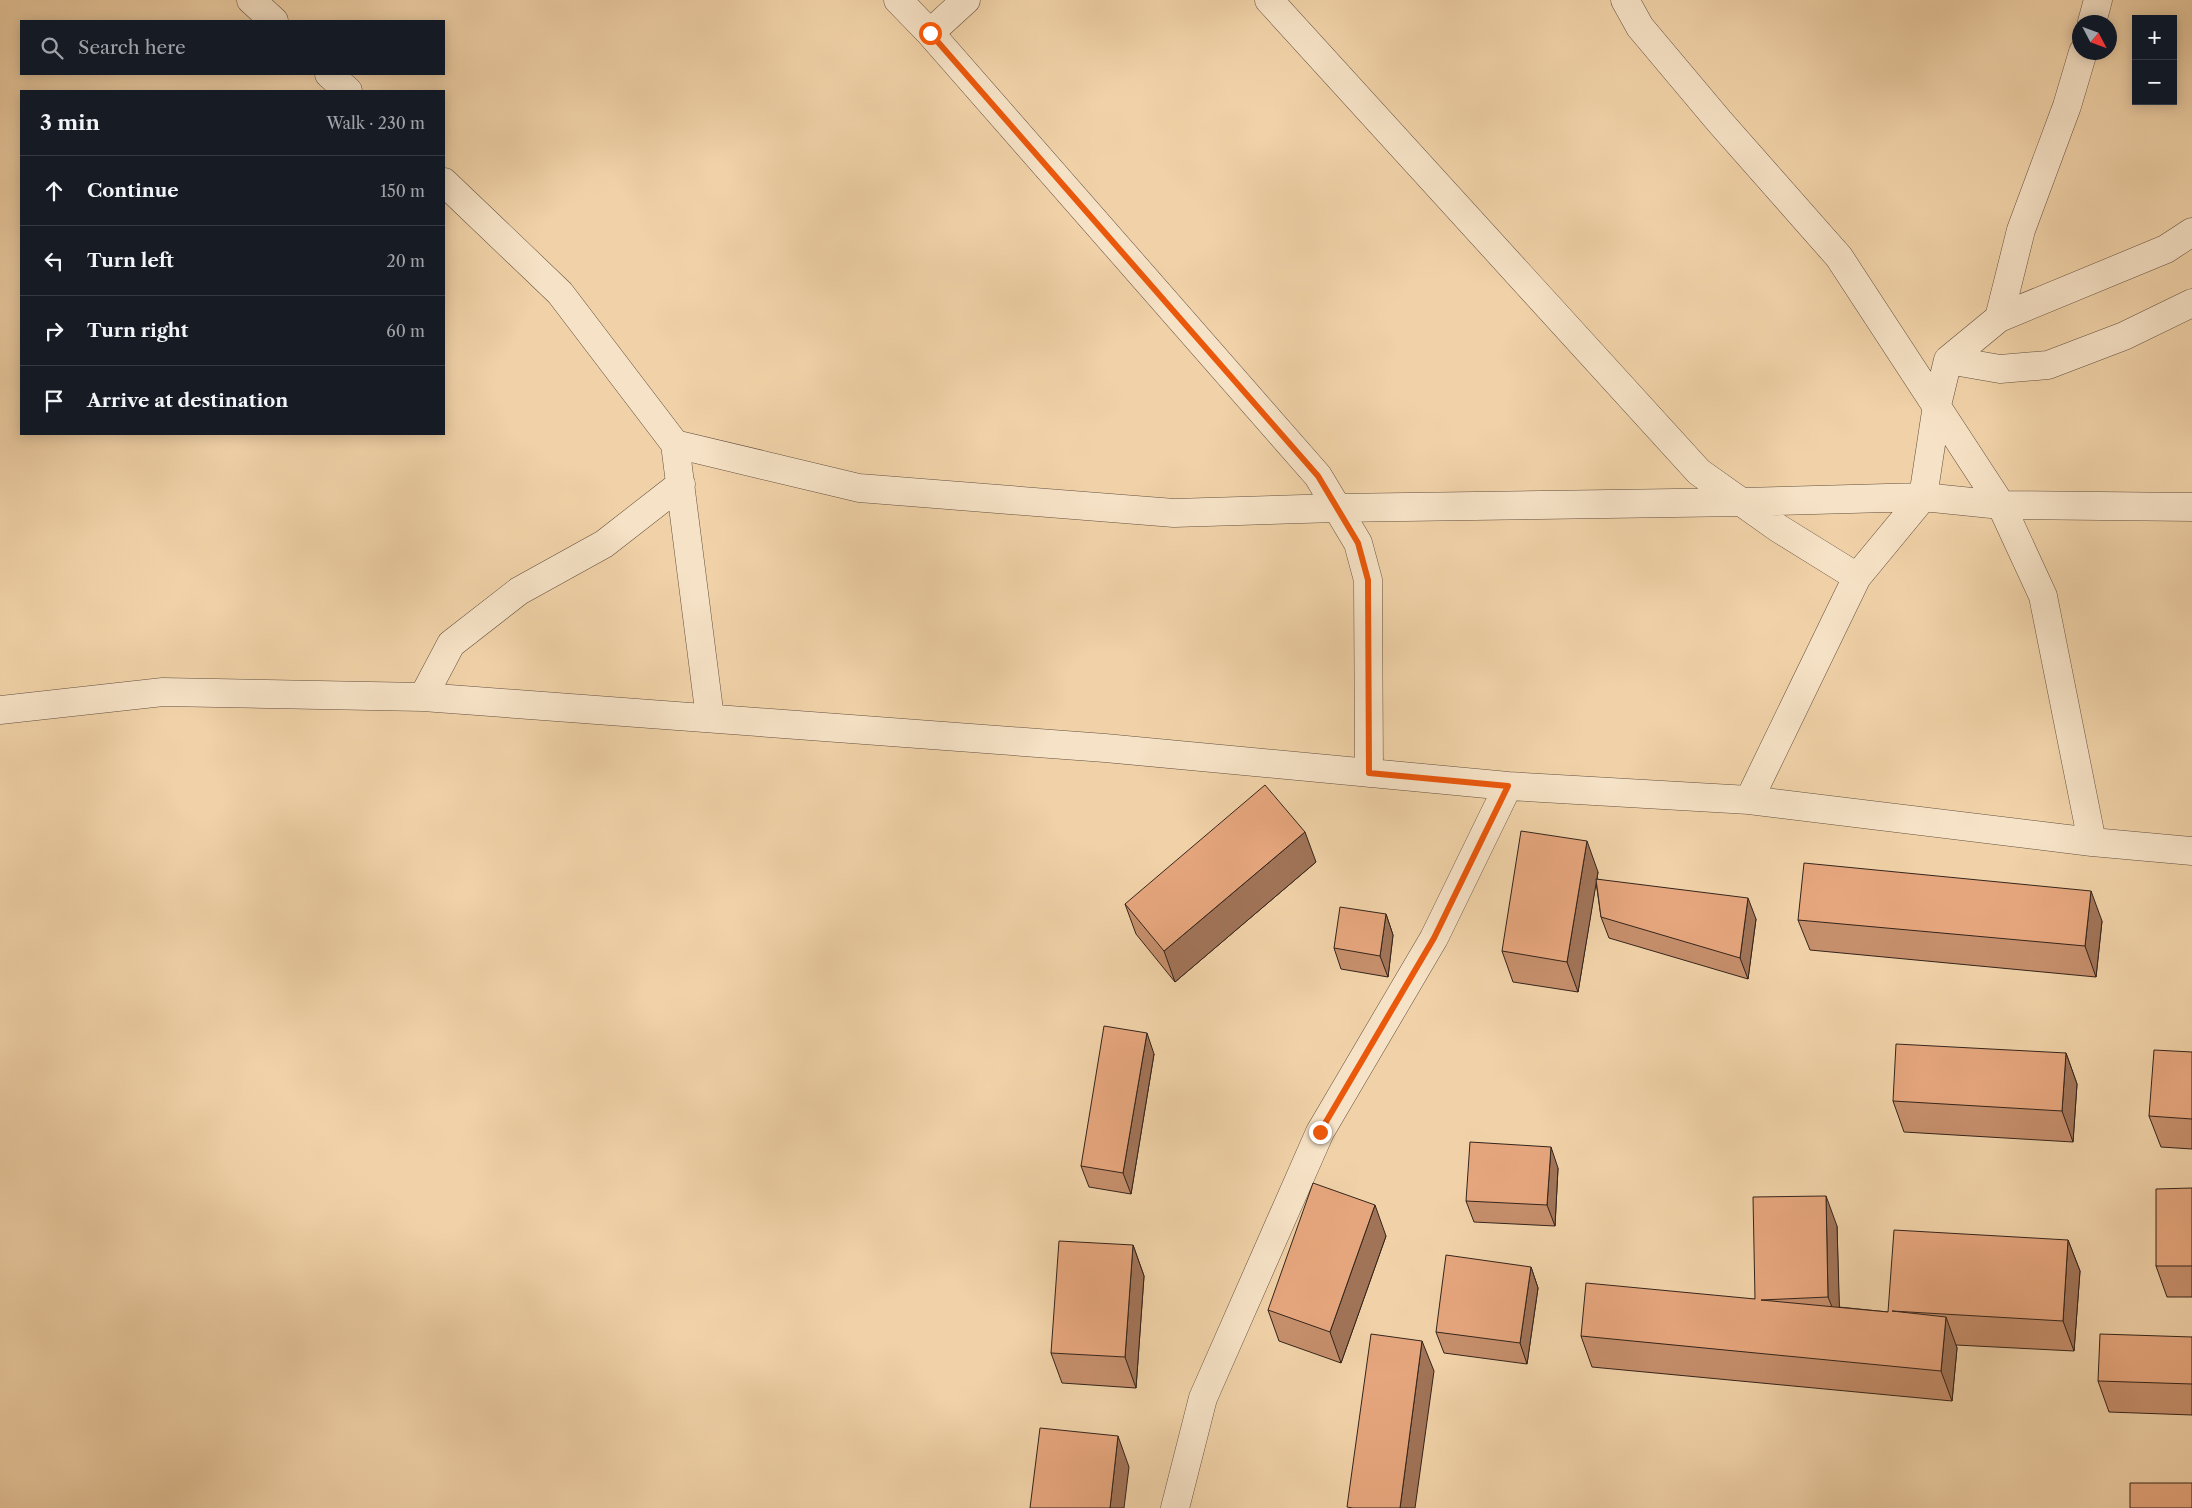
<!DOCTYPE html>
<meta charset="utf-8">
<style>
:root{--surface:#171b24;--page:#242831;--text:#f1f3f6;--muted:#9ea1a6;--line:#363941}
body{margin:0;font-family:"Libre Caslon Text",serif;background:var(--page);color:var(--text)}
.controls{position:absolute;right:15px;top:15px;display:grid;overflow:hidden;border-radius:0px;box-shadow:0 2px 12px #0003}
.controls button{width:45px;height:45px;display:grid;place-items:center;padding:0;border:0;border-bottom:1px solid var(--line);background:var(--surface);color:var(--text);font:25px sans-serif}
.compass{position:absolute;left:2072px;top:15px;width:45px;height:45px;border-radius:50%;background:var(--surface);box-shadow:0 2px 12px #0003;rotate:131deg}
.stop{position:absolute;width:15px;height:15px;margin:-11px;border:4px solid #ea580c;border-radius:50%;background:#fff}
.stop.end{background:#ea580c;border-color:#fff;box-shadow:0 1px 5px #0008}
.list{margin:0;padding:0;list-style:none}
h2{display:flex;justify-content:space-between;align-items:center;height:65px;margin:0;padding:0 20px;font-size:21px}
h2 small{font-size:16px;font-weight:400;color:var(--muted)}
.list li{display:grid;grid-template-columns:32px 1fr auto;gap:15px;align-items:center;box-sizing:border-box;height:70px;padding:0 20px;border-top:1px solid var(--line)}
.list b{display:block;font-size:19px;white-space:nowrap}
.list em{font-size:16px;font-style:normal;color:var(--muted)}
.icon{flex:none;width:28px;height:28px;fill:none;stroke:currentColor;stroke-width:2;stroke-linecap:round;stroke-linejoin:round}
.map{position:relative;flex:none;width:2192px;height:1508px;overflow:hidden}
.search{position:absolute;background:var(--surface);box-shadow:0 2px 12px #0003;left:20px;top:20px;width:425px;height:55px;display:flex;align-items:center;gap:12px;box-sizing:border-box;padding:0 18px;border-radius:0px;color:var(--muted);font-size:19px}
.panel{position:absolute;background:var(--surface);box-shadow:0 2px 12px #0003;left:20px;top:90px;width:425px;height:345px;border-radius:0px}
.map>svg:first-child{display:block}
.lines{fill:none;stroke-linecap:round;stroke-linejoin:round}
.minor-casing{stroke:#63503e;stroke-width:29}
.minor{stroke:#f6e2c6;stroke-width:28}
.wall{fill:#c68f6c;stroke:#34241b}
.shaded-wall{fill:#a17458;stroke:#34241b}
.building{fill:#e6a67d;stroke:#34241b}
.route{stroke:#ea580c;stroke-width:6}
</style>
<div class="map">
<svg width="2192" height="1508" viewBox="0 0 2192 1508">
<rect width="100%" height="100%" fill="#f1d2a8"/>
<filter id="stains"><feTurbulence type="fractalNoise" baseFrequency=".004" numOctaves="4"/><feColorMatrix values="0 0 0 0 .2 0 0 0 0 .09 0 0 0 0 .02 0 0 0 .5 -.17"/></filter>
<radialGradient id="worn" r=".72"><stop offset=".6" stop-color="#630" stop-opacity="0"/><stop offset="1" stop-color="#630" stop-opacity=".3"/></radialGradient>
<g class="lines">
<defs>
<path id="minor" d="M 251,0 L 274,21
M 898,0 L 930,33 L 1318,476 L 1358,543 L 1368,580 L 1369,773
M 1269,0 L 1699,472 L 1778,528 L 1857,577
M 1625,0 L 1640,27 L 1719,121 L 1839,257 L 2001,505 L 2043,596 L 2092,842
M 2092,22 L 2098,0
M 930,33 L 966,0
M 329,74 L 348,91
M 444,182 L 560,293 L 675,444 L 710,718
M 1999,318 L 2021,230 L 2067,106 L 2083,52
M 1948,360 L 2000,369 L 2048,365 L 2124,336 L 2192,303
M 675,444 L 859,488 L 1174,513 L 1336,508 L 1742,502 L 1923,497 L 2001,505 L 2192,507
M 423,697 L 451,644 L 519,591 L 604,544 L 681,484
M 0,710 L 163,692 L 423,697 L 1105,748 L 1508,786 L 1749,800 L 2092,842 L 2192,851
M 1749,800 L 1857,577 L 1923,497 L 1937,405 L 1948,360 L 1999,318 L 2166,249 L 2192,232
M 1175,1508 L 1203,1398 L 1320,1132 L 1434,938 L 1508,786"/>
</defs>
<use href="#minor" class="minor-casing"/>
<use href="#minor" class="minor"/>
</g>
<path class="wall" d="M 1316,862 L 1175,982 L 1136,934 L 1125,904 Z
M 1598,872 L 1597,879 L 1756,919 L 1748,979 L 1609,938 L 1601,917 L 1596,882 L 1578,992 L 1513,982 L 1502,951 Z
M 1386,914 L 1393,935 L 1388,977 L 1341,969 L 1334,948 Z
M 1798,920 L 2102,921 L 2096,977 L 1810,950 Z
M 2192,1052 L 2192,1149 L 2161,1147 L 2149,1116 Z
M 2066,1053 L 2077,1084 L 2073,1142 L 1904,1132 L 1893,1101 Z
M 1154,1054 L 1131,1194 L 1089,1187 L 1081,1166 Z
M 1558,1168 L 1555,1226 L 1474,1222 L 1466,1201 Z
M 2192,1188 L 2192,1297 L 2167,1297 L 2156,1266 Z
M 1837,1226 L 1839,1307 L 1888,1312 L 2068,1240 L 2080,1271 L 2074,1351 L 1956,1345 L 1957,1348 L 1952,1401 L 1592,1367 L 1581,1336 L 1755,1299 Z
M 1386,1236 L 1341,1363 L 1279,1341 L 1268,1310 Z
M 1133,1245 L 1144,1276 L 1136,1388 L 1062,1383 L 1051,1353 Z
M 1531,1267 L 1538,1288 L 1527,1364 L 1444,1353 L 1436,1332 Z
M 2192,1337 L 2192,1415 L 2109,1412 L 2098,1381 Z"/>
<path class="shaded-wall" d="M 1305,832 L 1316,862 L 1175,982 L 1164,951 Z
M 1587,841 L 1598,872 L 1578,992 L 1567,962 Z
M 2091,891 L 2102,921 L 2096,977 L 2085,946 Z
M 1748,898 L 1756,919 L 1748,979 L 1740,958 Z
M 1386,914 L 1393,935 L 1388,977 L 1380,956 Z
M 1147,1033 L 1154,1054 L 1131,1194 L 1123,1173 Z
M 2066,1053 L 2077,1084 L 2073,1142 L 2062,1111 Z
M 1551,1147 L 1558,1168 L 1555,1226 L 1547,1205 Z
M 1826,1196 L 1837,1226 L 1840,1327 L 1828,1297 Z
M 1375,1205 L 1386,1236 L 1341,1363 L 1330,1332 Z
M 2068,1240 L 2080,1271 L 2074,1351 L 2063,1321 Z
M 1133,1245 L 1144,1276 L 1136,1388 L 1125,1357 Z
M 1531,1267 L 1538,1288 L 1527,1364 L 1520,1343 Z
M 1946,1317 L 1957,1348 L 1952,1401 L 1941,1371 Z
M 1422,1341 L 1434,1371 L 1415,1508 L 1400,1508 Z
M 1118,1436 L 1129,1467 L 1124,1508 L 1110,1508 Z"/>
<path class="building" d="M 1265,785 L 1305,832 L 1164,951 L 1125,904 Z
M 1521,831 L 1587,841 L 1567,962 L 1502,951 Z
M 1804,863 L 2091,891 L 2085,946 L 1798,920 Z
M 1596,879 L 1748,898 L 1740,958 L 1601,917 Z
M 1340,907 L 1386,914 L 1380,956 L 1334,948 Z
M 1104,1026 L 1147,1033 L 1123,1173 L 1081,1166 Z
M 1896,1044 L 2066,1053 L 2062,1111 L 1893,1101 Z
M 2154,1050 L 2192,1052 L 2192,1119 L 2149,1116 Z
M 1470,1142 L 1551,1147 L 1547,1205 L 1466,1201 Z
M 1313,1183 L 1375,1205 L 1330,1332 L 1268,1310 Z
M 2192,1188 L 2192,1266 L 2156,1266 L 2156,1189 Z
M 1826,1196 L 1828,1297 L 1761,1300 L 1888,1312 L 1894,1230 L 2068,1240 L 2063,1321 L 1892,1311 L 1946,1317 L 1941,1371 L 1581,1336 L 1586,1283 L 1755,1299 L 1753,1197 Z
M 1059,1241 L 1133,1245 L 1125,1357 L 1051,1353 Z
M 1446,1255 L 1531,1267 L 1520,1343 L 1436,1332 Z
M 1371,1334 L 1422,1341 L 1400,1508 L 1353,1508 L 1347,1507 Z
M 2100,1334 L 2192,1337 L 2192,1384 L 2098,1381 Z
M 1040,1428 L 1118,1436 L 1110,1508 L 1030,1508 Z
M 2130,1483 L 2192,1483 L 2192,1508 L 2130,1508 Z"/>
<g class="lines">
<path class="route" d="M 930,33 L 1318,476 L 1358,543 L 1368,580 L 1369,773 L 1508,786 L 1434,938 L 1320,1132"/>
</g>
<rect width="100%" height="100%" filter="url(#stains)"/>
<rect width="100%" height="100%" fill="url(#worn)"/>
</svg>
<div class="controls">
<button>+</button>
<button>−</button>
</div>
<svg class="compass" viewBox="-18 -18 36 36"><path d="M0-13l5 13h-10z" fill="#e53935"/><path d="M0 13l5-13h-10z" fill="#9ea1a6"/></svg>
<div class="stop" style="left:930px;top:33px"></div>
<div class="stop end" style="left:1320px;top:1132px"></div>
<div class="search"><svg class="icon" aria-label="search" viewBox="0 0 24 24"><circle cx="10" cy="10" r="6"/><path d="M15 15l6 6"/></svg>Search here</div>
<section class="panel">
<h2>3 min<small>Walk · 230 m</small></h2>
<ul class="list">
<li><svg class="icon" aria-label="ahead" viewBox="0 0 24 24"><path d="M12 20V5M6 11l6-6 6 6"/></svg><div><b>Continue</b></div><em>150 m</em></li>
<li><svg class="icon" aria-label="left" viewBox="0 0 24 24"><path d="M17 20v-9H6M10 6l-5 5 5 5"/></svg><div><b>Turn left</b></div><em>20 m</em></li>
<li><svg class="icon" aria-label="right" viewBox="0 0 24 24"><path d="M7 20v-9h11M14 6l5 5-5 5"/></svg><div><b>Turn right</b></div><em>60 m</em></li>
<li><svg class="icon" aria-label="arrive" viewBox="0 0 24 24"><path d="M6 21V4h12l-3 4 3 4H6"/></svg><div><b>Arrive at destination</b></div></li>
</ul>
</section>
</div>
